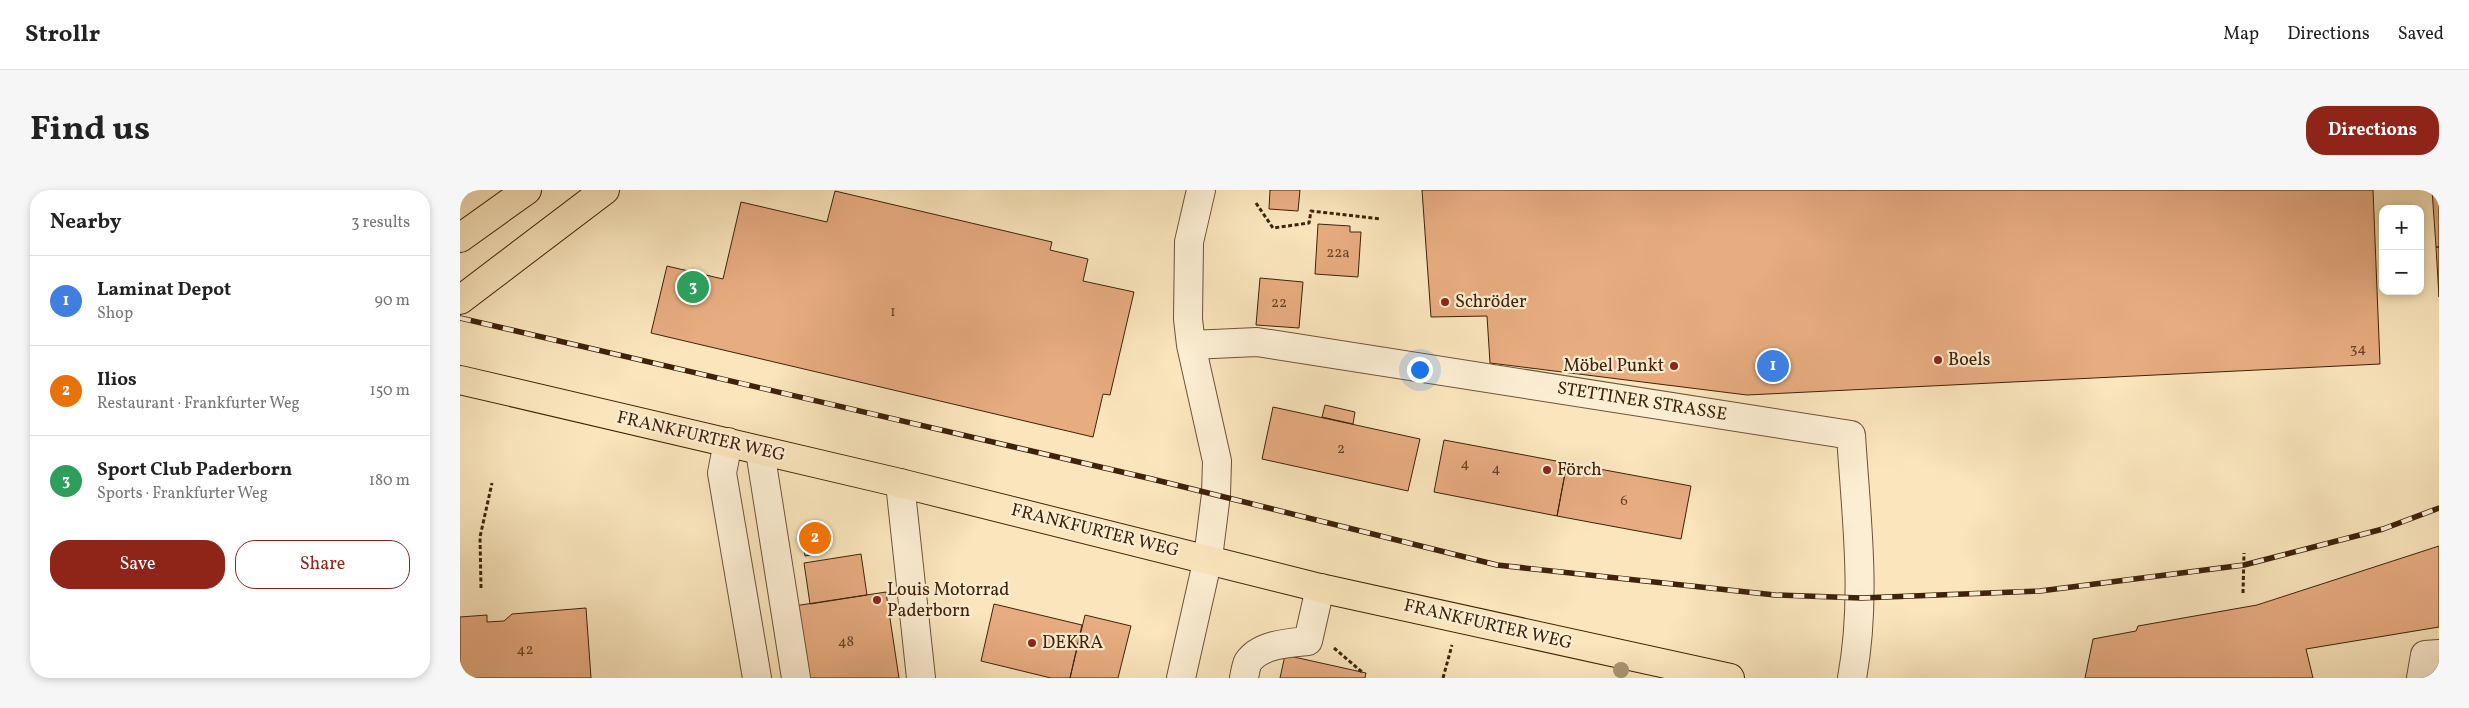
<!DOCTYPE html>
<meta charset="utf-8">
<style>
:root{--surface:#fff;--page:#f6f6f6;--text:#222;--muted:#767676;--line:#e0e0e0;--accent:#8f2418}
body{margin:0;font-family:Vollkorn,serif;background:var(--page);color:var(--text)}
.controls{position:absolute;right:15px;top:15px;display:grid;overflow:hidden;border-radius:10px;box-shadow:0 2px 8px #0003}
.controls button{width:45px;height:45px;display:grid;place-items:center;padding:0;border:0;border-bottom:1px solid var(--line);background:var(--surface);color:var(--text);font:25px sans-serif}
.you{position:absolute;left:959px;top:179px;width:18px;height:18px;margin:-12px;border:4px solid #fff;border-radius:50%;background:#1a73e8;box-shadow:0 0 0 8px #1a73e833}
.badge{display:grid;place-items:center;width:32px;height:32px;border-radius:50%;background:var(--accent);color:#fff;font-size:16px;font-weight:700}
.pin{position:absolute;translate:-50% -50%;border:2px solid #fff;box-shadow:0 1px 5px #0006}
.list{margin:0;padding:0;list-style:none}
h2{display:flex;justify-content:space-between;align-items:center;height:65px;margin:0;padding:0 20px;font-size:21px}
h2 small{font-size:16px;font-weight:400;color:var(--muted)}
.list li{display:grid;grid-template-columns:32px 1fr auto;gap:15px;align-items:center;box-sizing:border-box;height:90px;padding:0 20px;border-top:1px solid var(--line)}
.list b{display:block;font-size:19px;white-space:nowrap}
.list p{margin:0;font-size:16px;white-space:nowrap;color:var(--muted)}
.list em{font-size:16px;font-style:normal;color:var(--muted)}
.actions{display:flex;gap:10px;padding:15px 20px}
.actions a{flex:1;padding:11px 0;border:1px solid var(--accent);border-radius:20px;text-align:center;font-size:18px;color:var(--accent)}
.actions .main{background:var(--accent);color:#fff}
.map{position:relative;flex:none;width:1979px;height:488px;overflow:hidden;border-radius:20px}
header{display:flex;align-items:center;gap:30px;box-sizing:border-box;height:70px;padding:0 25px;background:var(--surface);border-bottom:1px solid var(--line)}
header strong{font-size:24px}
nav{display:flex;gap:28px;margin-inline-start:auto;font-size:18px}
.intro{display:flex;align-items:center;justify-content:space-between;box-sizing:border-box;height:120px;padding:0 30px}
h1{margin:0;font-size:35px}
.button{padding:12px 22px;border-radius:20px;background:var(--accent);color:#fff;font-size:18px;font-weight:700}
main{display:flex;gap:30px;padding:0 30px}
aside{flex:1;background:var(--surface);border-radius:20px;box-shadow:0 2px 8px #0003}
.map>svg:first-child{display:block}
.building{fill:#e7ac80;stroke:#3f2209}
.lines{fill:none;stroke-linecap:round;stroke-linejoin:round}
.minor-casing{stroke:#6e5336;stroke-width:30}
.major-casing{stroke:#3f2209;stroke-width:30}
.highway-casing{stroke:#3f2209;stroke-width:30}
.path{stroke:#3f2209;stroke-width:3;stroke-dasharray:4 2.5;stroke-linecap:butt}
.minor{stroke:#fceed3;stroke-width:28}
.major{stroke:#fae5bc;stroke-width:28}
.highway{stroke:#fae5bc;stroke-width:28}
.rail-casing{stroke:#3f2209;stroke-width:5.5}
.rail{stroke:#fceed3;stroke-width:4;stroke-dasharray:11;stroke-linecap:butt}
.tree{fill:#a99470}
.poi-dot{fill:#8f2418;stroke:#fceed3;stroke-width:2}
.labels{text-anchor:middle;dominant-baseline:central;stroke-width:4.5;stroke-linejoin:round;paint-order:stroke}
.number-label{font-size:15px;fill:#694427}
.poi-label{font-size:18px;fill:#3f2209;stroke:#fceed3;text-anchor:start}
.street-label{font-size:18px;fill:#3f2209;stroke:#fceed3}
</style>
<header>
<strong>Strollr</strong>
<nav><a>Map</a><a>Directions</a><a>Saved</a></nav>
</header>
<div class="intro"><h1>Find us</h1><a class="button">Directions</a></div>
<main>
<aside>
<h2>Nearby<small>3 results</small></h2>
<ul class="list">
<li><span class="badge" style="background:#3f7fe0">1</span><div><b>Laminat Depot</b><p>Shop</p></div><em>90 m</em></li>
<li><span class="badge" style="background:#e8710a">2</span><div><b>Ilios</b><p>Restaurant · Frankfurter Weg</p></div><em>150 m</em></li>
<li><span class="badge" style="background:#2e9e5b">3</span><div><b>Sport Club Paderborn</b><p>Sports · Frankfurter Weg</p></div><em>180 m</em></li>
</ul>
<div class="actions"><a class="main">Save</a><a>Share</a></div>
</aside>
<div class="map">
<svg width="1979" height="488" viewBox="0 0 1979 488">
<rect width="100%" height="100%" fill="#fae5bc"/>
<filter id="stains"><feTurbulence type="fractalNoise" baseFrequency=".004" numOctaves="4"/><feColorMatrix values="0 0 0 0 .2 0 0 0 0 .09 0 0 0 0 .02 0 0 0 .5 -.17"/></filter>
<radialGradient id="worn" r=".72"><stop offset=".6" stop-color="#630" stop-opacity="0"/><stop offset="1" stop-color="#630" stop-opacity=".3"/></radialGradient>
<path class="building" d="M 810,0 L 840,0 L 838,21 L 809,19 Z
M 962,0 L 1913,0 L 1920,174 L 1287,205 L 1030,173 L 1027,126 L 971,127 Z
M 1972,0 L 1979,0 L 1979,57 L 1976,57 Z
M 375,1 L 592,52 L 590,60 L 628,69 L 623,91 L 674,102 L 650,205 L 643,204 L 633,247 L 191,143 L 207,76 L 263,89 L 281,12 L 367,32 Z
M 858,34 L 890,36 L 890,42 L 901,42 L 898,87 L 855,84 Z
M 1976,57 L 1979,57 L 1979,107 Z
M 800,88 L 843,92 L 839,138 L 796,135 Z
M 865,215 L 895,222 L 893,234 L 862,227 Z
M 813,217 L 960,249 L 948,301 L 802,269 Z
M 984,250 L 1107,273 L 1097,326 L 974,302 Z
M 1107,273 L 1231,296 L 1221,349 L 1097,326 Z
M 360,337 L 362,337 L 366,362 L 345,366 L 341,340 Z
M 1979,356 L 1979,437 L 1846,459 L 1853,488 L 1625,488 L 1633,449 L 1676,441 L 1678,436 L 1797,415 Z
M 401,364 L 407,405 L 350,414 L 344,373 Z
M 426,402 L 439,488 L 345,488 L 334,416 Z
M 534,414 L 622,435 L 610,488 L 591,488 L 521,471 Z
M 126,418 L 131,488 L 0,488 L 0,427 L 27,425 L 27,432 L 44,431 L 52,424 Z
M 625,425 L 671,436 L 658,488 L 610,488 Z
M 825,465 L 906,483 L 905,488 L 820,488 Z"/>
<g class="lines">
<defs>
<path id="minor" d="M 731,155 L 797,152 L 1391,245 C 1396,326 1407,407 1392,488
M 268,252 L 262,283 L 297,488
M 300,261 L 336,488
M 440,293 L 461,488
M 721,488 L 748,368 L 756,304 L 757,271 L 731,155 L 728,129 L 729,52 L 741,0
M 784,488 C 785,483 786,476 788,472 C 800,454 829,453 848,451 L 860,398
M 1961,488 L 1965,465 L 1979,464"/>
<path id="major" d="M 0,190 L 440,293 L 860,398 L 1270,488"/>
<path id="highway" d="M 0,48 L 67,0
M 0,110 L 145,0"/>
</defs>
<use href="#minor" class="minor-casing"/>
<use href="#major" class="major-casing"/>
<use href="#highway" class="highway-casing"/>
<path class="path" d="M 796,13 L 813,38 L 849,33 L 851,21 L 921,29
M 21,398 L 20,347 L 32,293
M 1783,403 L 1784,363
M 874,458 L 902,482
M 983,488 L 992,455"/>
<use href="#minor" class="minor"/>
<use href="#major" class="major"/>
<use href="#highway" class="highway"/>
<defs>
<path id="rail" d="M 0,128 L 692,289 L 1037,375 L 1315,405 L 1401,408 L 1580,401 L 1784,375 L 1923,339 L 1979,318"/>
</defs>
<use href="#rail" class="rail-casing"/>
<use href="#rail" class="rail"/>
</g>
<circle class="tree" cx="1161" cy="480" r="8"/>
<g class="poi-dot">
<circle cx="985" cy="112" r="5"/>
<circle cx="1478" cy="170" r="5"/>
<circle cx="1214" cy="176" r="5"/>
<circle cx="1087" cy="280" r="5"/>
<circle cx="417" cy="410" r="5"/>
<circle cx="572" cy="453" r="5"/>
</g>
<g class="labels">
<g class="number-label">
<text x="878" y="63">22a</text>
<text x="819" y="113">22</text>
<text x="433" y="122">1</text>
<text x="1898" y="159">34</text>
<text x="881" y="259">2</text>
<text x="1005" y="274">4</text>
<text x="1036" y="279">4</text>
<text x="1164" y="311">6</text>
<text x="386" y="452">48</text>
<text x="65" y="460">42</text>
</g>
<g class="poi-label">
<text x="995" y="112">Schröder</text>
<text x="1488" y="170">Boels</text>
<text x="1204" y="176" text-anchor="end">Möbel Punkt</text>
<text x="1097" y="280">Förch</text>
<text x="427" y="400">Louis Motorrad<tspan x="427" dy="21">Paderborn</tspan></text>
<text x="582" y="453">DEKRA</text>
</g>
<g class="street-label">
<text transform="translate(1182 212) rotate(9)">STETTINER STRASSE</text>
<text transform="translate(241 247) rotate(13)">FRANKFURTER WEG</text>
<text transform="translate(635 341) rotate(14)">FRANKFURTER WEG</text>
<text transform="translate(1028 435) rotate(13)">FRANKFURTER WEG</text>
</g>
</g>
<rect width="100%" height="100%" filter="url(#stains)"/>
<rect width="100%" height="100%" fill="url(#worn)"/>
</svg>
<div class="controls">
<button>+</button>
<button>−</button>
</div>
<div class="you"></div>
<div class="pin badge" style="left:1313px;top:176px;background:#3f7fe0">1</div>
<div class="pin badge" style="left:355px;top:348px;background:#e8710a">2</div>
<div class="pin badge" style="left:233px;top:97px;background:#2e9e5b">3</div>
</div>
</main>
